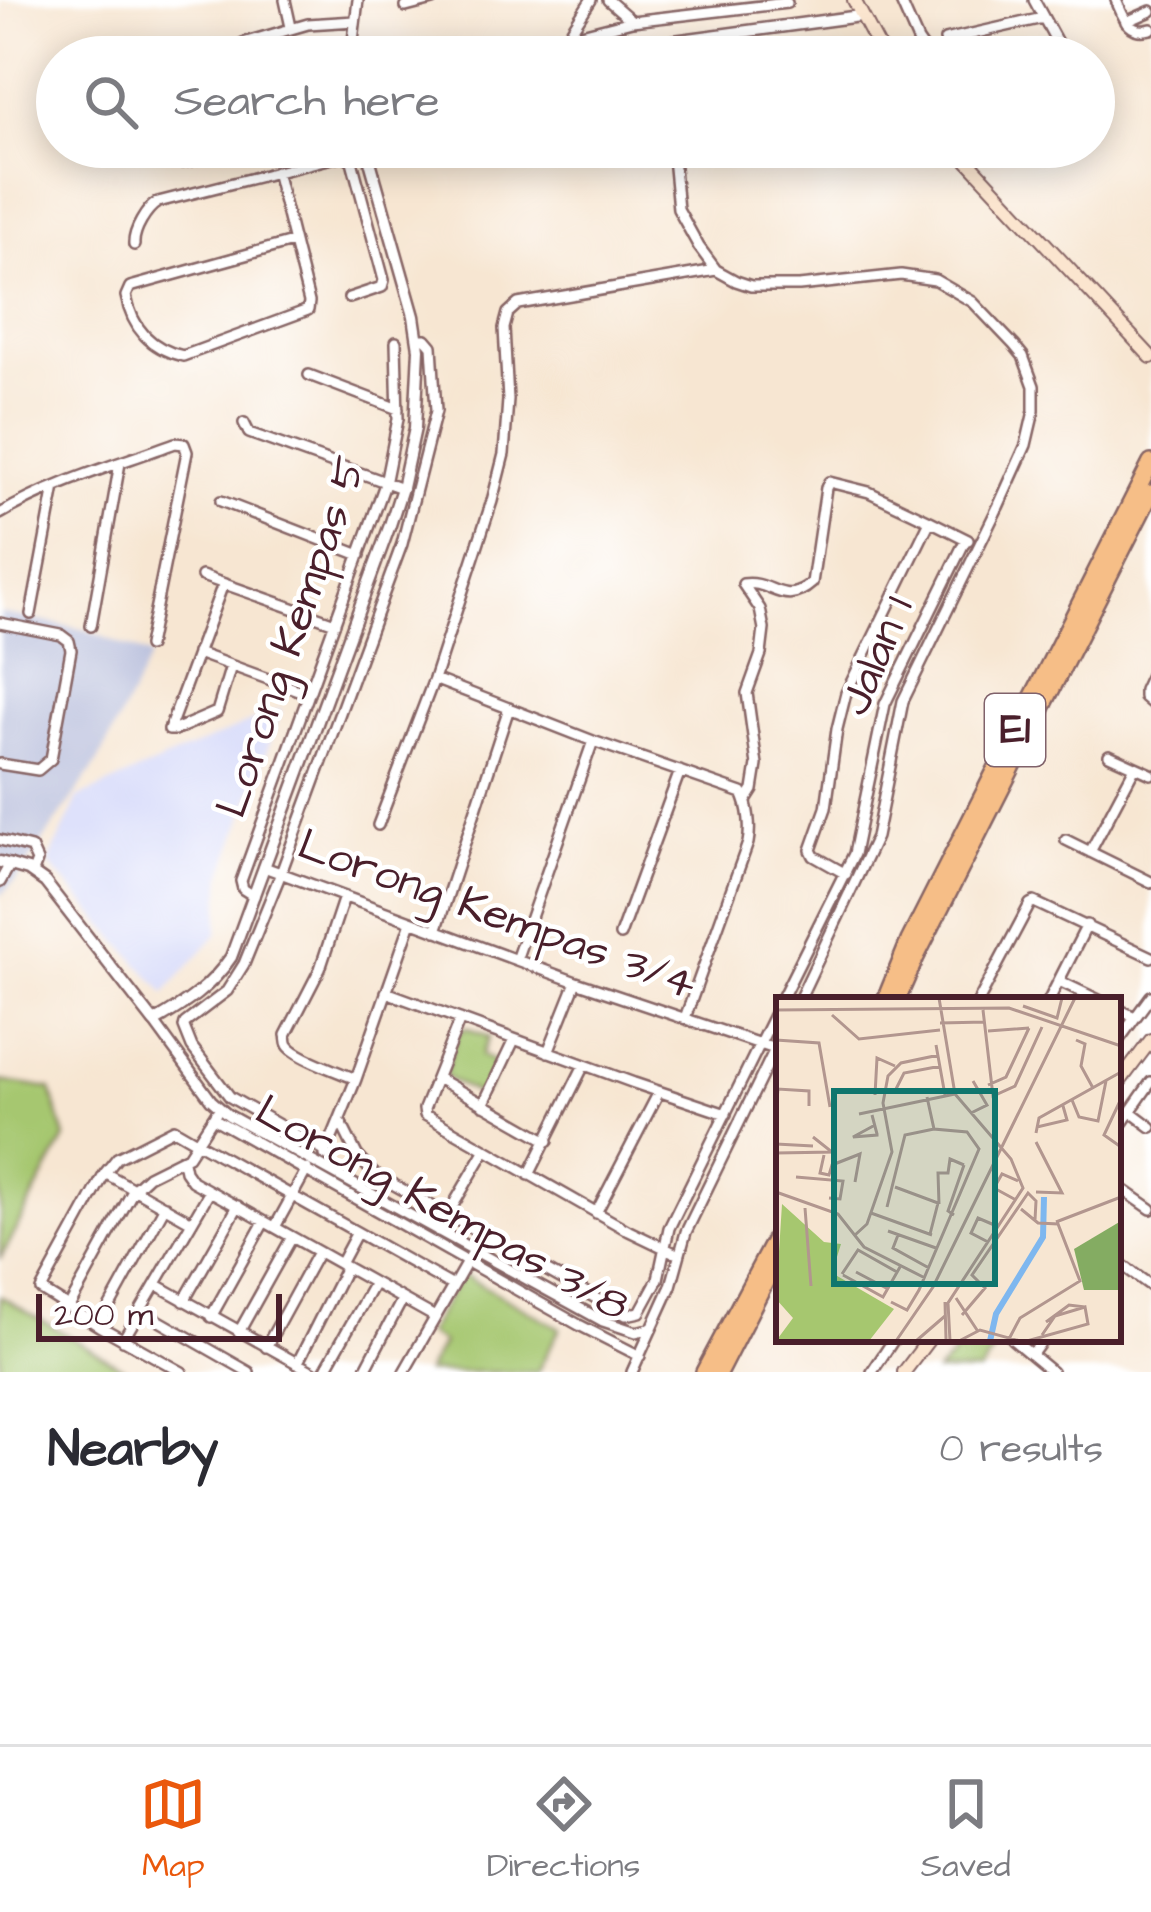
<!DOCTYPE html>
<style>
:root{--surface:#fff;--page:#f7f7f7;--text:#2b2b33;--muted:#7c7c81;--line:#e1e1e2;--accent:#ea580c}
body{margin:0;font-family:"Architects Daughter",sans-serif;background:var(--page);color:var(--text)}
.scale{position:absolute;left:36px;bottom:30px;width:246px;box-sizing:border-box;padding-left:12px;border:6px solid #4a1f2b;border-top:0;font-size:33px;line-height:42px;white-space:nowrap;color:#4a1f2b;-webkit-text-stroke:9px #fff;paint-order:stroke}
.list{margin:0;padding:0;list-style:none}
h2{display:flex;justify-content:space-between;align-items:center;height:156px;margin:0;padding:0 48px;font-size:51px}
h2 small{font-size:39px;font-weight:400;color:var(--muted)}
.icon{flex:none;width:66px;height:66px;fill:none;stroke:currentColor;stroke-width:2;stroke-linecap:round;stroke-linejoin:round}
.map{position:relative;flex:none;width:1151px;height:1372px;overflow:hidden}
.search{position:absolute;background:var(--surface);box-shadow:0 6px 30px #0003;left:36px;right:36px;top:36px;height:132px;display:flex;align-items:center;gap:30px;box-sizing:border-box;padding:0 42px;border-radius:66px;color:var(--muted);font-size:45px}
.sheet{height:372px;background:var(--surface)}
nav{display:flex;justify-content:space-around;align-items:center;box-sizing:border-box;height:168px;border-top:3px solid var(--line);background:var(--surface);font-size:33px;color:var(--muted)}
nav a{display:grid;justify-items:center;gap:6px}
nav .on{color:var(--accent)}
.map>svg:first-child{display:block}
.built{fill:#d4d8f9}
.industrial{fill:#bdc3de}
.green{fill:#a6c76f;stroke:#78734d;stroke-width:3}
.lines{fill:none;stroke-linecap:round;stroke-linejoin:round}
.minor-casing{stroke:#876565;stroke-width:14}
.tertiary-casing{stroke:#876565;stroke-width:15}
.secondary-casing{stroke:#876565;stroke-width:16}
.motorway-casing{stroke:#876565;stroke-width:20}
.minor{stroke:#fff;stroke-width:9}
.tertiary{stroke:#fff;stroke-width:10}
.secondary{stroke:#fbe5cf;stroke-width:12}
.motorway{stroke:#f6be87;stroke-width:15}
.labels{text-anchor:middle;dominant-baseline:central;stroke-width:9;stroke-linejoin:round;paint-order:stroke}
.shield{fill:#fff;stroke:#80626b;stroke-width:3}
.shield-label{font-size:42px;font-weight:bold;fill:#4a1f2b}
.street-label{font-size:45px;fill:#4a1f2b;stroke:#fff}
.inset-river{fill:none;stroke:#7eb7ef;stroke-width:6}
.inset-road{fill:none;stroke:#b2968f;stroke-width:3}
.view{fill:#0f766e;fill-opacity:0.15;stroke:#0f766e;stroke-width:6}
.inset-edge{fill:none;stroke:#4a1f2b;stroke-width:6}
</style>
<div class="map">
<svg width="1151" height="1372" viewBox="0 0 1151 1372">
<rect width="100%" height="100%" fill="#fff"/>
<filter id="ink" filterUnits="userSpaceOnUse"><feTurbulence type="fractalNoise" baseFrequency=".00833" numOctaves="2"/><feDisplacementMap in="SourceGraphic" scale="24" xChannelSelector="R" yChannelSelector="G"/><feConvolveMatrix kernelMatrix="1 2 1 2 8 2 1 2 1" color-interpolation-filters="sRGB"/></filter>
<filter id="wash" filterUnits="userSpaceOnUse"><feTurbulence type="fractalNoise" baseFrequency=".004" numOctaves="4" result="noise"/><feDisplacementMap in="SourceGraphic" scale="48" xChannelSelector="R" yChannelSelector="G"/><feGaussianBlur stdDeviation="2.7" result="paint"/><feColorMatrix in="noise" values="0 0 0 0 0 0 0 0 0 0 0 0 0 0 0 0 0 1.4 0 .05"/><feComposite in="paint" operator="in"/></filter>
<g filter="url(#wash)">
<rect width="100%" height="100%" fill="#f7e6d2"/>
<path class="built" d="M 282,708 L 222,877 L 218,933 L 165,993 L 48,863 L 78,798 Z"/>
<path class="industrial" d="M 0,613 L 86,630 L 151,656 L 98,762 L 16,880 L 0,896 Z"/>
<path class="green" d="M 466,1028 L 489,1037 L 481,1055 L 498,1064 L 487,1090 L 483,1089 L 479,1095 L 449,1079 L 445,1073 L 458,1033 Z
M 0,1081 L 51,1089 L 65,1138 L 0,1259 Z
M 461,1274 L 560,1328 L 537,1372 L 426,1372 L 442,1343 L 427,1334 Z
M 0,1296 L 130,1372 L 0,1372 Z
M 980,1341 L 994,1351 L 980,1372 L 937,1372 L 955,1353 Z"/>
</g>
<g filter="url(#ink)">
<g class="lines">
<defs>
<path id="minor" d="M 285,0 L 291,27
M 608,0 L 632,21
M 900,0 L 918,41 L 929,57
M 1034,0 L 1065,57
M 1116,0 C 1124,18 1128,35 1151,29
M 406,7 L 433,0
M 1126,22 L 1151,11
M 567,37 L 591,0
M 945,40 L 1043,18
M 243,43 L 308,24 L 355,21
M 351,57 L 358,0
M 492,57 L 632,21 L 787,3
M 672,147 L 678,209 L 699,247 L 716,270 L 736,281 L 751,286 L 799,286 L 901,275 L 935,280 L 973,302 L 1014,345 L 1023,356 L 1034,386 L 1034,411 L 1026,445 L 998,507 L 903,701 L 876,837 L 799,1000
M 970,163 L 989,147
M 276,171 L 309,302 L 308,310 L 183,356 C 151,349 132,328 126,296 L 130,287 L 292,242
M 134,245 C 133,231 146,209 158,202 L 344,155 L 352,161 L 384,280 L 382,287 L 349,298
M 309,375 L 398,409
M 244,423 L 249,433 L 402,488
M 221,501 L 360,555
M 0,514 C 54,482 116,465 175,443 L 184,444 L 187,452 L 148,646
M 202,576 L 335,623
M 223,584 L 169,730 L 175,730 L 217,712 L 231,666
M 31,614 L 55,487
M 0,623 L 61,635 L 69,641 L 71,650 L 51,759 L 38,770 L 0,764
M 91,626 L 120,463
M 197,653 L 309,694
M 1151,675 L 1144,690 L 1144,697 L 1151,703
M 434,679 L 593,741 L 742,793 C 749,807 751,828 748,843 L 685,1018
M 1109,755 L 1151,774
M 746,801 L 753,790 L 757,765 L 747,693 L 761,654 L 764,629 L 760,609 L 743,584 C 771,579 783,609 812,583 L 826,488 L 829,482 L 869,492 L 930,521
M 378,825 L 434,679 L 492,501 L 504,454 L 508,400 L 504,328 L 508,313 L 518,304 L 716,270
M 0,840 L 31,848 L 37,861 L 33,872
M 1066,840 L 1151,882
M 1090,852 L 1135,767
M 264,867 L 576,982 L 775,1049
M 846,874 L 814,856 L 811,850 L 826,808 L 837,729 L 846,693 L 930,521 L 968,540
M 0,882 L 10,864
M 254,896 L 243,889 L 241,881 L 385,484 L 398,419 L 396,342
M 344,897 L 320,969 L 286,1035 C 287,1038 286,1042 288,1045 C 295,1057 342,1073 356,1079
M 436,931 L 509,708
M 620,935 L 680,771
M 516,960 L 593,741
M 1059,981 L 1099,1000
M 386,992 L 634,1083 L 726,1114
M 781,1000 L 854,854 L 885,704 L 966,539
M 979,1000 L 1030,904 L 1034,902 L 1151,957
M 1049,1000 L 1087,925
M 1118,1009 L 1135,1017
M 460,1019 L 424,1109 L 425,1115 L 629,1231 L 679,1255
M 154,1022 L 211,1100 L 228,1115 L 603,1321 L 636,1332 L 652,1328
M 1118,1041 L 1151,996
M 548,1052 L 576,982
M 437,1078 L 548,1141
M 483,1105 L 514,1040
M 1131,1112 L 1151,1127
M 213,1118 L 579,1325 L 640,1356
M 340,1121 L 357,1155 L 373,1173 L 626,1315 L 640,1312 L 658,1279 L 669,1228 L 779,1005
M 1118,1129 L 1151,1082
M 326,1152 L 230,1097 L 192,1047 L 184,1027 L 185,1023 L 227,991 L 244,964 L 281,873 L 402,544 L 436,411 L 432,346 L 426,339 L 418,339
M 325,1155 L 356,1079 L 411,922
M 183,1161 L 185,1171 L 192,1181 L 435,1317
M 105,1173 L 192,1222
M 529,1175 L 584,1065
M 1118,1186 L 1151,1209
M 596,1213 L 659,1092
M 275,1227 L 307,1169
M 438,1231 L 485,1151
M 1118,1262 L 1151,1286
M 340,1264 L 356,1234
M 157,1285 L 313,1372
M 184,1301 L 238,1206
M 69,1307 L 134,1189 L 148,1176 L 188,1156 L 216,1113
M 142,1311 L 249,1372
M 211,1317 L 264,1222
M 99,1326 L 165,1206
M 239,1332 L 292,1237
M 1012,1339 L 1052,1372
M 123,1340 L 210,1191
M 266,1347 L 318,1252
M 1032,1354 L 1043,1339
M 297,1364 L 346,1267
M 182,1372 L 99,1326 L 41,1290 L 105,1173 L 117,1158 L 174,1129 L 198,1143 L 453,1286
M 324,1372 L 374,1283
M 364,1372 L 402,1300
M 404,1372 L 471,1255
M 632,1372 L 671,1286 L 686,1232 L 779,1041
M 872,1372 L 894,1339"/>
<path id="tertiary" d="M 586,57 L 629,47 L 860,16
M 183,162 L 245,147
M 0,862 L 28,870 L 45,882 L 154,1022 C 185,1004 211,987 231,957 L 390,525 L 402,488 L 415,428 L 419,349 L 414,316 L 366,147"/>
<path id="secondary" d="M 854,0 L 884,57
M 955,147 L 1151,357
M 1118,1084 L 1151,1040
M 904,1372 L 929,1339"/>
<path id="motorway" d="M 885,1000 L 909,941 L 1151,463
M 897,1000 L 916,957 L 1151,493
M 704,1372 L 779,1231
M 719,1372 L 779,1255"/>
</defs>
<use href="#minor" class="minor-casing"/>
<use href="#tertiary" class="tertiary-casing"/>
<use href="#secondary" class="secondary-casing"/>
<use href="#motorway" class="motorway-casing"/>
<use href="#minor" class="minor"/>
<use href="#tertiary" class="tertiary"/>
<use href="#secondary" class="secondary"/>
<use href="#motorway" class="motorway"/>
</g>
</g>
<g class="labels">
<rect class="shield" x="985" y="694" width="60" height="72" rx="9"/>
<g class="shield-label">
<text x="1015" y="730">E1</text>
</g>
<g class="street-label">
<text transform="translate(292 637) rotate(-71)">Lorong Kempas 5</text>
<text transform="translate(877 656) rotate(-67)">Jalan 1</text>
<text transform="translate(497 915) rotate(20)">Lorong Kempas 3/4</text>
<text transform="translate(442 1209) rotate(29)">Lorong Kempas 3/8</text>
</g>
</g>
<g transform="translate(776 997)">
<rect width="345" height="345" fill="#f7e6d2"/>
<path d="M 6,207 L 48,245 L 65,247 L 56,276 L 118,312 L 93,344 L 0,344 L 17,321 L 0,302 Z" fill="#a6c76f"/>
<path d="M 345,224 L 345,293 L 308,293 L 298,252 Z" fill="#84ac62"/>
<path class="inset-river" d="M 214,344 L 220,317 L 267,240 L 268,200"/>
<path class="inset-road" d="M 163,1 L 179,97 L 235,162 L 247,191 L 172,306 L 174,344M 247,9 L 281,21 L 286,1M 0,13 L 233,11 L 345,49M 207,13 L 217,99 L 239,89 L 266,30M 56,18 L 83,42 L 164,33M 164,26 L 209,25M 212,34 L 253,31M 0,43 L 43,46 L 54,110M 300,43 L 309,47 L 305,69 L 317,91M 160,48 L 169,98M 212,88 L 230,80 L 253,31M 119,94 L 128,76 L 165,69M 99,98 L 101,61 L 119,69M 296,103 L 303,120 L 322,124 L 330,84M 344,104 L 328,138 L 345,150M 0,113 L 2,92 L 33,94 L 33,109M 195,116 L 211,108 L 197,84M 83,117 L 179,97M 96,118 L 101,137 L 101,138 L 77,140 L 99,128M 261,130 L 291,123 L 287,109M 260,136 L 263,121 L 345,75M 0,147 L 37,149M 0,156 L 56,155 L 37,140M 48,158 L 44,176 L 53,178 L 56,168 L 84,157 L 79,185M 20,180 L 67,184 L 64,202 L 53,201M 119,190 L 162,206 L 154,237M 0,195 L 62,217 L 88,250 L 149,281M 260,195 L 286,196 L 260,145M 240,203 L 218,191 L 226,177 L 242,184M 163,207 L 162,176 L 172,176 L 174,162 L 188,168M 111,210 L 129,138 L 158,132M 29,211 L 35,289M 95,216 L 156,238M 178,218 L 172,214 L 188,168M 280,225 L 345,200M 112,234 L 160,251M 79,238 L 91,227 L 116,155 L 107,106 L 112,79 L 125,66 L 163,58M 122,238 L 117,251 L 153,271M 212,245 L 195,236 L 202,221 L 223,230M 80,275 L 112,292M 66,277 L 82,253 L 121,275M 67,278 L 107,300 L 124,270M 180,301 L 201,333M 115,305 L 131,313 L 143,293 L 203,152 L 191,135 L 158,132 L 151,100M 169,305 L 170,342M 186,318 L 209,291 L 196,278 L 252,196 L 260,204 L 259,223M 270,325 L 293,308 L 309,310M 233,342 L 244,321 L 304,284 L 282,227 L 262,226 L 245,212M 120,344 L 157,290 L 299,1M 140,344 L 169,319M 183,344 L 204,333 L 244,344M 251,344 L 312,327 L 309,310 L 279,319 L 266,338"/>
<path class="view" d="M 58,94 L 219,94 L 219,287 L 58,287 Z"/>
<rect width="345" height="345" class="inset-edge"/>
</g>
</svg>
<div class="scale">200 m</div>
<div class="search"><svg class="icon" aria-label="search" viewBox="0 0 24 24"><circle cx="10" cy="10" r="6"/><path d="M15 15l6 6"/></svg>Search here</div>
</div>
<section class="sheet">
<h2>Nearby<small>0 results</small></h2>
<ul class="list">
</ul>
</section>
<nav>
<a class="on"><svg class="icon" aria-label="map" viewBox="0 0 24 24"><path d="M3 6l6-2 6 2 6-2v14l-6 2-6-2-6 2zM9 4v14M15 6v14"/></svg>Map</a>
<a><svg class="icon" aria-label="directions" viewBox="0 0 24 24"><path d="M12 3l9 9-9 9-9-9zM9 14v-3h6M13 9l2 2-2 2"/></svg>Directions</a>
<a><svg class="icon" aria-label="saved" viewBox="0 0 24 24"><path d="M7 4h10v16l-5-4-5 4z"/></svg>Saved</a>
</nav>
